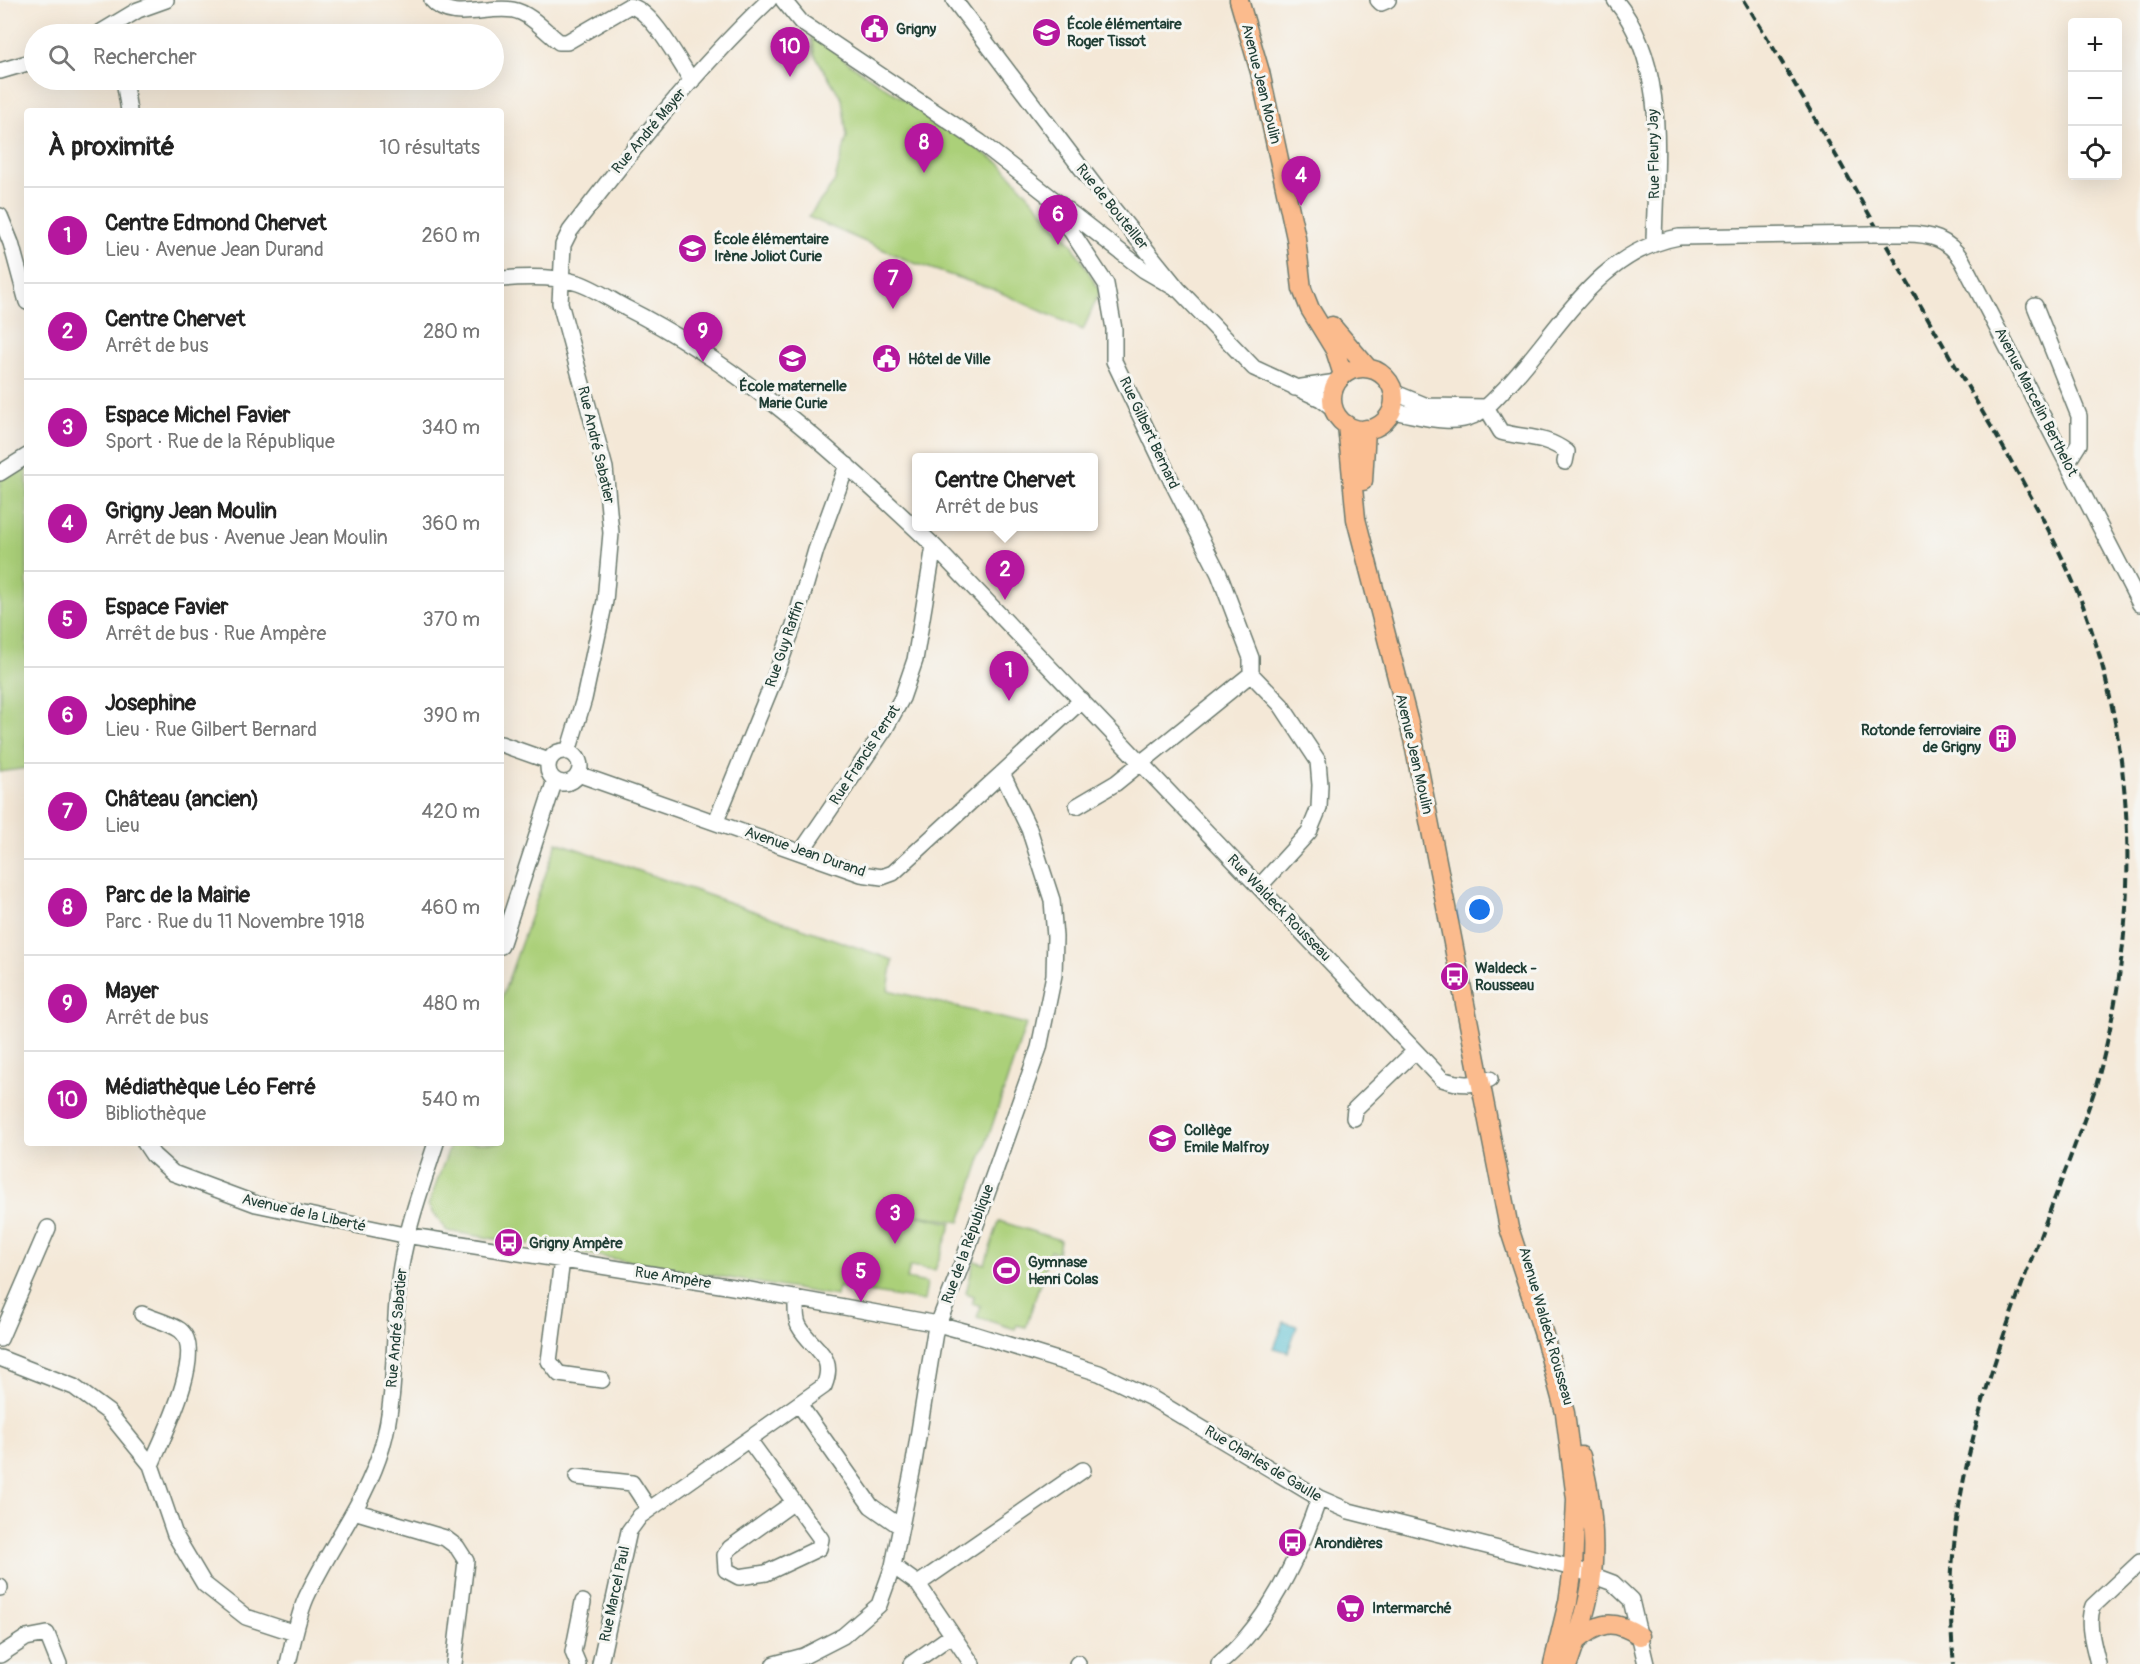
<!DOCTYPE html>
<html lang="fr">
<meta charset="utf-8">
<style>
:root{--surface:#fff;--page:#f2f2f2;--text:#222;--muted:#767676;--line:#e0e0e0;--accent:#b5179e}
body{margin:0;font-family:Pangolin,sans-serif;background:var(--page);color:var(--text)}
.controls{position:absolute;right:18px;top:18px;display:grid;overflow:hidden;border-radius:6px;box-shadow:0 6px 24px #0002}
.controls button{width:54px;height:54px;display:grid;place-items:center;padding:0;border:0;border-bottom:2px solid var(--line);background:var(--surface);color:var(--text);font:30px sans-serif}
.you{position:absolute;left:1480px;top:910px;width:21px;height:21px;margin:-15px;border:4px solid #fff;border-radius:50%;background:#1a73e8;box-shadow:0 0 0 9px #1a73e833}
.badge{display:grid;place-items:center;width:39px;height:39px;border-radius:50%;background:var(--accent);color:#fff;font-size:20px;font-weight:700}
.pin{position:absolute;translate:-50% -50px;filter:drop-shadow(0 2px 3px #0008)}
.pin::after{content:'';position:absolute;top:32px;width:21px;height:18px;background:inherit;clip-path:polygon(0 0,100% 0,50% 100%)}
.popup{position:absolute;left:912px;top:453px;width:186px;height:78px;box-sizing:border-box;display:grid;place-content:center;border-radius:6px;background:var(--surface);filter:drop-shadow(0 2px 4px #0005);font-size:20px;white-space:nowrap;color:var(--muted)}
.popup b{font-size:22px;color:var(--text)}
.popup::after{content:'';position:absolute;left:50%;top:100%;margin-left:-12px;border:12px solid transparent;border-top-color:var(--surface)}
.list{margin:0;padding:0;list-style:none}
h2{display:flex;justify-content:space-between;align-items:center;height:78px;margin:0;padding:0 24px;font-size:26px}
h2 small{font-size:20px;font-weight:400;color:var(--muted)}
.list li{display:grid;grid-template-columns:39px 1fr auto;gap:18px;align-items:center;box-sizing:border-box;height:96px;padding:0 24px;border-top:2px solid var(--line)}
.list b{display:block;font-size:22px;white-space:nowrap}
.list p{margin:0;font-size:20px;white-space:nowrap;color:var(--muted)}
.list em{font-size:20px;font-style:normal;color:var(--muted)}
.icon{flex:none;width:33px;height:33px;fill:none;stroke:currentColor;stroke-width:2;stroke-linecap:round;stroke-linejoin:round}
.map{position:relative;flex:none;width:2140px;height:1664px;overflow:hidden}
.search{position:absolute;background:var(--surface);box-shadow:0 6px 24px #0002;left:24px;top:24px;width:480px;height:66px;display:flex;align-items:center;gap:15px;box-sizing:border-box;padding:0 21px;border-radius:33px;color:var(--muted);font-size:22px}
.panel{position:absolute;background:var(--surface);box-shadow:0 6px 24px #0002;left:24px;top:108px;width:480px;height:1038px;border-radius:6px}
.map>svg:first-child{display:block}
.green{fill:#abd079;stroke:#658656;stroke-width:1.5}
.water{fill:#54bdd0;stroke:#3a7d82;stroke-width:1.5}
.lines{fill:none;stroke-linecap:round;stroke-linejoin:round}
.minor-casing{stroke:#6a796d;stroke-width:18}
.major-casing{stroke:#6a796d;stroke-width:21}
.minor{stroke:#fff;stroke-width:15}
.major{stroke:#fbbb8d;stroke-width:18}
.rail{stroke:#1f3d34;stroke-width:4;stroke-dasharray:9 4.5;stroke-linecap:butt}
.minor-bridge-casing{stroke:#6a796d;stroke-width:18;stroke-linecap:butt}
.minor-bridge{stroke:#fff;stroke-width:15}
.labels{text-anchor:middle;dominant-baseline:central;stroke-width:6;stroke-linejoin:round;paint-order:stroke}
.poi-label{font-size:15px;font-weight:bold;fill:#1f3d34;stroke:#f6f6f2;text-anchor:start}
.street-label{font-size:15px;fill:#1f3d34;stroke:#f6f6f2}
</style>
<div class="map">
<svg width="2140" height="1664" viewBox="0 0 2140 1664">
<rect width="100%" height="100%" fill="#f6f6f2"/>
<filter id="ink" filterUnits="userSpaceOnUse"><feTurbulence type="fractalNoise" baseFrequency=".0167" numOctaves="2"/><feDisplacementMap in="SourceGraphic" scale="12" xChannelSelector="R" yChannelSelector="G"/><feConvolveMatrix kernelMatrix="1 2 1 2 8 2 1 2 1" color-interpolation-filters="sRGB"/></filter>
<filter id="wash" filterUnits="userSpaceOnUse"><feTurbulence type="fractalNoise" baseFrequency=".008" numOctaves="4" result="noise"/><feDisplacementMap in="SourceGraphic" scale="24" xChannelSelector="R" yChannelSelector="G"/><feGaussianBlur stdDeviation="1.35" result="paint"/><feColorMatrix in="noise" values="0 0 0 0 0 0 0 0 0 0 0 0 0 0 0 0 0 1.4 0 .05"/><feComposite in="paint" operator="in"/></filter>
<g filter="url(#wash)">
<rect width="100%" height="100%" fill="#f4e8d7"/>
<path class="green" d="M 811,33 L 850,64 L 1001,164 L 1072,244 L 1100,291 L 1083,330 L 995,290 L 914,263 L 808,217 L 834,183 L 847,137 L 842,99 L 814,54 Z
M 27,464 L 27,768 L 0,772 L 0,480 Z
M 557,842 L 893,960 L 888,990 L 1026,1024 L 960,1222 L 894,1211 L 952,1223 L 935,1270 L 910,1266 L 907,1279 L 927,1283 L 924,1301 L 838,1287 L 836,1296 L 447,1231 L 428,1206 L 451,1143 L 501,1143 L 501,1000 Z
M 999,1221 L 1060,1240 L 1058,1253 L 1050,1251 L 1026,1327 L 1017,1325 L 1015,1329 L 977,1317 L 981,1306 L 972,1303 L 974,1296 L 966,1293 L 974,1261 L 985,1264 Z"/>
<path class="water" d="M 1284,1322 L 1297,1326 L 1288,1352 L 1274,1348 Z"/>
</g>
<g filter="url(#ink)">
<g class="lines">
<defs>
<path id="minor" d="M 432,0 C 451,23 487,5 513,10 C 530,13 545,31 559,42 L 567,42 L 629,6 C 651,8 679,62 692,81
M 783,0 L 801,22 L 980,142 L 1144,270 L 1175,288
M 954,0 L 1094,185 L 1178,289 L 1254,368 L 1321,399 L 1334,409
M 1378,0 L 1381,3 L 1388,0
M 1615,0 C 1670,67 1655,164 1654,244
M 98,34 L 138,10 L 166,0
M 0,71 L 34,61
M 124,80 L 129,111
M 1048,196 L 1106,284 L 1114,329 L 1114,361 L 1168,474 L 1219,574 L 1251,658 L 1251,674 L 1281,705 L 1318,761 L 1320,785 L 1319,808 L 1309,832 L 1259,887
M 0,216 L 11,243 L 27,302
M 1906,234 C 1931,234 1948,239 1962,260 L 2140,604
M 501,279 C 525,277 555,276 578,283 C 594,288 611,300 626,308 C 742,366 841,458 934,546 L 1442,1079 C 1459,1085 1473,1086 1490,1079
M 2035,306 L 2079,416 L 2079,444 L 2067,463
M 1295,388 L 1337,382
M 1393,392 L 1427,406 L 1486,407
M 1486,407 L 1501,432 C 1527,439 1544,435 1567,452 L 1565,462
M 1391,411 C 1415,414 1450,427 1473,416 C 1487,410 1499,394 1510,383 C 1560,329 1599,251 1679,237 L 1872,234
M 0,473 L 27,456
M 501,744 L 549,761
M548 767a16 16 0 1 1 32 0a16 16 0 1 1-32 0Z
M 568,752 L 584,699 L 605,601 L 611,533 L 605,468 L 560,303 L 563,245 L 570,231 C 632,150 695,70 769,0
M 578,774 L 861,874 L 882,877 L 893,873 L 1082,700
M 1077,806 L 1116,783 L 1251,674
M 716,821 L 773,682 L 794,625 L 816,550 L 847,465
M 801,852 L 885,729 L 902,698 L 915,660 L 934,546
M 501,946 L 555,780
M 1354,1118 L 1355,1109 L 1415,1051
M 145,1143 L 153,1155 L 173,1173 L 256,1204 L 399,1234 L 733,1287 L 938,1324 L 967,1332 L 1099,1373 L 1153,1399 L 1319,1498 L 1349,1511 L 1573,1568 L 1613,1583 L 1631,1600 L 1646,1664
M 562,1260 L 549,1361 L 559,1374 L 602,1380
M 142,1314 C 153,1319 170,1323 180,1330 C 207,1351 162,1439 151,1465
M 0,1339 L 48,1228
M 0,1358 L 74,1387 L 108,1412 L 151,1465 L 175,1535 L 204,1584 L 246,1617 L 295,1633
M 799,1404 L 871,1506 L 901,1527
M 749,1440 L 821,1539 L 819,1548 L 766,1573 L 739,1577 L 726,1570 L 725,1555 L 730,1548 L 794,1502
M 577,1477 L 632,1483 L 649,1509
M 354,1511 L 445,1538 L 457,1547 L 466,1561 L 454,1664
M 893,1566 L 918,1584 L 972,1664
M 918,1584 L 1083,1470
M 0,1587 L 0,1588
M 0,1655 L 26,1638 L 47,1634 L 59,1664
M 288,1664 C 293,1642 297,1619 306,1598 C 329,1547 366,1502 382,1447 C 399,1388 391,1326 401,1266 C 408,1224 423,1183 436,1143
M 578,1664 L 573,1652 L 583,1602
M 600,1664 L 629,1531 L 640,1516 L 824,1386 C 837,1354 812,1350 799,1326 C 795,1319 796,1306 796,1298
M 774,1664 L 804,1656 L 843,1636 L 879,1605 L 893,1566 L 914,1462 L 935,1332 L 963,1261 L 1039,1048 L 1054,975 L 1055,937 L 1052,900 L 1029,829 L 1002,773
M 911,1664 L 952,1635
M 1077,1664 L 1078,1663
M 1219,1664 C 1268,1624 1299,1557 1319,1498
M 2098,1664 C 2094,1646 2086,1624 2093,1606 L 2140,1562"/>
<path id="major" d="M 1239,0 L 1260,72 L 1296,238 L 1302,289 L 1310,309 L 1335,350 L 1343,375
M 1332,326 L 1368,368
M1332 399a31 31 0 1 1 62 0a31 31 0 1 1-62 0Z
M 1347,425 L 1356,519 L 1413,739 L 1509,1228 L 1544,1335 L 1565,1413 L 1576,1499 L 1573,1568 L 1568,1602 L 1553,1664
M 1363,481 L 1366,429
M 1575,1642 C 1598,1622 1613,1618 1640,1636
M 1568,1664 C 1578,1635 1589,1606 1592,1575 C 1596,1537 1591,1493 1581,1456"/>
</defs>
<use href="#minor" class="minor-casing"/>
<use href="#major" class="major-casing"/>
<use href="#minor" class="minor"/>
<use href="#major" class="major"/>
<path class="rail" d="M 1744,0 C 1812,109 1873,223 1937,334 C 1987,422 2044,509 2082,603 C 2140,757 2140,928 2096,1086 C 2032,1274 1932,1459 1954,1664"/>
<defs>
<path id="minor-bridge" d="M 1872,234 L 1906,234"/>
</defs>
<use href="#minor-bridge" class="minor-bridge-casing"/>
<use href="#minor-bridge" class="minor-bridge"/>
</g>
</g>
<defs>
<symbol id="civic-disc" viewBox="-11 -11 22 22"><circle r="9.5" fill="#b5179e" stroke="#f6f6f2"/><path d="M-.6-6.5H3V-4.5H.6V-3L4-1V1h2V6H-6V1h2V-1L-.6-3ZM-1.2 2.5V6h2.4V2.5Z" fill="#fff"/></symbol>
<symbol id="school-disc" viewBox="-11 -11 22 22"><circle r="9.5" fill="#b5179e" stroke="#f6f6f2"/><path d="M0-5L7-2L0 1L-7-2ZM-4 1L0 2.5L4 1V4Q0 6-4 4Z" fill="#fff"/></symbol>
<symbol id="building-disc" viewBox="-11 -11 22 22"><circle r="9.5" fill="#b5179e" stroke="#f6f6f2"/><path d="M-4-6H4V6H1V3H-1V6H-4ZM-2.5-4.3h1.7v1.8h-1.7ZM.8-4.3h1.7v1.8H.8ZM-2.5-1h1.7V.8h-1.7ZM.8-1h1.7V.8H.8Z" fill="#fff"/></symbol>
<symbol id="bus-disc" viewBox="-11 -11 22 22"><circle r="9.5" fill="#b5179e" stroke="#f6f6f2"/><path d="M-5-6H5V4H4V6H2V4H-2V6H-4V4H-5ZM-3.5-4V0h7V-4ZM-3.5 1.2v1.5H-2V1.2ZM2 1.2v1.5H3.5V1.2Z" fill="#fff"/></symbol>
<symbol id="stadium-disc" viewBox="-11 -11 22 22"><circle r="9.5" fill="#b5179e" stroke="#f6f6f2"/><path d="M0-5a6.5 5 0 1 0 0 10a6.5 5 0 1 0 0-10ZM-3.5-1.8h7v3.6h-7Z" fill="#fff"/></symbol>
<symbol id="supermarket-disc" viewBox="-11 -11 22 22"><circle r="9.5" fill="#b5179e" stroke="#f6f6f2"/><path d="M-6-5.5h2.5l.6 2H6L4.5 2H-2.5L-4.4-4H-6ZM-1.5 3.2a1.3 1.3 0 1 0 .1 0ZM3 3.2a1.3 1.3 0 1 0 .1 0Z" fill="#fff"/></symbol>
</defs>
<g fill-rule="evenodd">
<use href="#civic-disc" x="858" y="12" width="33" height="33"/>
<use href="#school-disc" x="1030" y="16" width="33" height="33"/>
<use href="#school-disc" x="676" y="232" width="33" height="33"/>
<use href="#school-disc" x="776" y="342" width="33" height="33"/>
<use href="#civic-disc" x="870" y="342" width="33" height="33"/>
<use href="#building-disc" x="1986" y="722" width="33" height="33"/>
<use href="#bus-disc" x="1438" y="960" width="33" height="33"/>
<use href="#school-disc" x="1146" y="1122" width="33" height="33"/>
<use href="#bus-disc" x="492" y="1226" width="33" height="33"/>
<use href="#stadium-disc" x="990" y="1254" width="33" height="33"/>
<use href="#bus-disc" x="1276" y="1526" width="33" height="33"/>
<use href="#supermarket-disc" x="1334" y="1592" width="33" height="33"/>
</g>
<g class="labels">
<g class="poi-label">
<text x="1067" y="24">École élémentaire<tspan x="1067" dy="17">Roger Tissot</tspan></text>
<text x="896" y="29">Grigny</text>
<text x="714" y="239">École élémentaire<tspan x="714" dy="17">Irène Joliot Curie</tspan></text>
<text x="908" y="359">Hôtel de Ville</text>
<text x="793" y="386" text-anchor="middle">École maternelle<tspan x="793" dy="17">Marie Curie</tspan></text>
<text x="1981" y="730" text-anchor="end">Rotonde ferroviaire<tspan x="1981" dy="17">de Grigny</tspan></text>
<text x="1475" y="968">Waldeck -<tspan x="1475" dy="17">Rousseau</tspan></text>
<text x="1184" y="1130">Collège<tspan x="1184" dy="17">Emile Malfroy</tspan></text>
<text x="529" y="1243">Grigny Ampère</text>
<text x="1028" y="1262">Gymnase<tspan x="1028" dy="17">Henri Colas</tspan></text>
<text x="1314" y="1543">Arondières</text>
<text x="1372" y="1608">Intermarché</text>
</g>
<g class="street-label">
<text transform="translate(1261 84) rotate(76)">Avenue Jean Moulin</text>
<text transform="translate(649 131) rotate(-50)">Rue André Mayer</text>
<text transform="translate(1654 154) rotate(-91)">Rue Fleury Jay</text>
<text transform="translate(1112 207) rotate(51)">Rue de Bouteiller</text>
<text transform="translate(2036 402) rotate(63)">Avenue Marcelin Berthelot</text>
<text transform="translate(1149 433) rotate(65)">Rue Gilbert Bernard</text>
<text transform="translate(596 445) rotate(77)">Rue André Sabatier</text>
<text transform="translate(785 644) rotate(-71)">Rue Guy Raffin</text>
<text transform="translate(1414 754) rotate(77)">Avenue Jean Moulin</text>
<text transform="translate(865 755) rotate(-57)">Rue Francis Perrat</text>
<text transform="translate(805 852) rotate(19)">Avenue Jean Durand</text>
<text transform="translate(1279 908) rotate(46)">Rue Waldeck Rousseau</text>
<text transform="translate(304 1213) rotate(13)">Avenue de la Liberté</text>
<text transform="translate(968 1244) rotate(-70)">Rue de la République</text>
<text transform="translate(673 1278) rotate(9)">Rue Ampère</text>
<text transform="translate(1546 1326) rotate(74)">Avenue Waldeck Rousseau</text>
<text transform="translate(397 1328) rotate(-85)">Rue André Sabatier</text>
<text transform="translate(1263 1464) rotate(31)">Rue Charles de Gaulle</text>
<text transform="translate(615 1594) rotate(-78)">Rue Marcel Paul</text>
</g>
</g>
</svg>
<div class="controls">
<button>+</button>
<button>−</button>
<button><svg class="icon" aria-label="locate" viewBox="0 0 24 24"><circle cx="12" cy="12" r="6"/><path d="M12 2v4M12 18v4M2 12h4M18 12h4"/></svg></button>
</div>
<div class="you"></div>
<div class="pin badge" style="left:1009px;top:701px">1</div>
<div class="pin badge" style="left:1005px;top:600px">2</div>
<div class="popup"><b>Centre Chervet</b>Arrêt de bus</div>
<div class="pin badge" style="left:895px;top:1244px">3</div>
<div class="pin badge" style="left:1301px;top:206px">4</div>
<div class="pin badge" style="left:861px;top:1302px">5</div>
<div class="pin badge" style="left:1058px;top:245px">6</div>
<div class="pin badge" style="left:893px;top:309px">7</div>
<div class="pin badge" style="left:924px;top:173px">8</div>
<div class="pin badge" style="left:703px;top:362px">9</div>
<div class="pin badge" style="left:790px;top:77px">10</div>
<div class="search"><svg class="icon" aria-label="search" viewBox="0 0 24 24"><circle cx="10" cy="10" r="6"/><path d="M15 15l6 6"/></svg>Rechercher</div>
<section class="panel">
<h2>À proximité<small>10 résultats</small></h2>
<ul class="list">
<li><span class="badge">1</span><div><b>Centre Edmond Chervet</b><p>Lieu · Avenue Jean Durand</p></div><em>260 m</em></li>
<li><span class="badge">2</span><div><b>Centre Chervet</b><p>Arrêt de bus</p></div><em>280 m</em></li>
<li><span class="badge">3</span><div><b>Espace Michel Favier</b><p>Sport · Rue de la République</p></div><em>340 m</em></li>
<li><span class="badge">4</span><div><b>Grigny Jean Moulin</b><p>Arrêt de bus · Avenue Jean Moulin</p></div><em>360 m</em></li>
<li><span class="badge">5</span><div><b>Espace Favier</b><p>Arrêt de bus · Rue Ampère</p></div><em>370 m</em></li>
<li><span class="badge">6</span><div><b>Josephine</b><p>Lieu · Rue Gilbert Bernard</p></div><em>390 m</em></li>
<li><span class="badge">7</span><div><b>Château (ancien)</b><p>Lieu</p></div><em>420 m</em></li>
<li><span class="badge">8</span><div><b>Parc de la Mairie</b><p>Parc · Rue du 11 Novembre 1918</p></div><em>460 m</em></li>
<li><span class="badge">9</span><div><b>Mayer</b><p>Arrêt de bus</p></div><em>480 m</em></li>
<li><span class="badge">10</span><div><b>Médiathèque Léo Ferré</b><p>Bibliothèque</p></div><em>540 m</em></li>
</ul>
</section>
</div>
